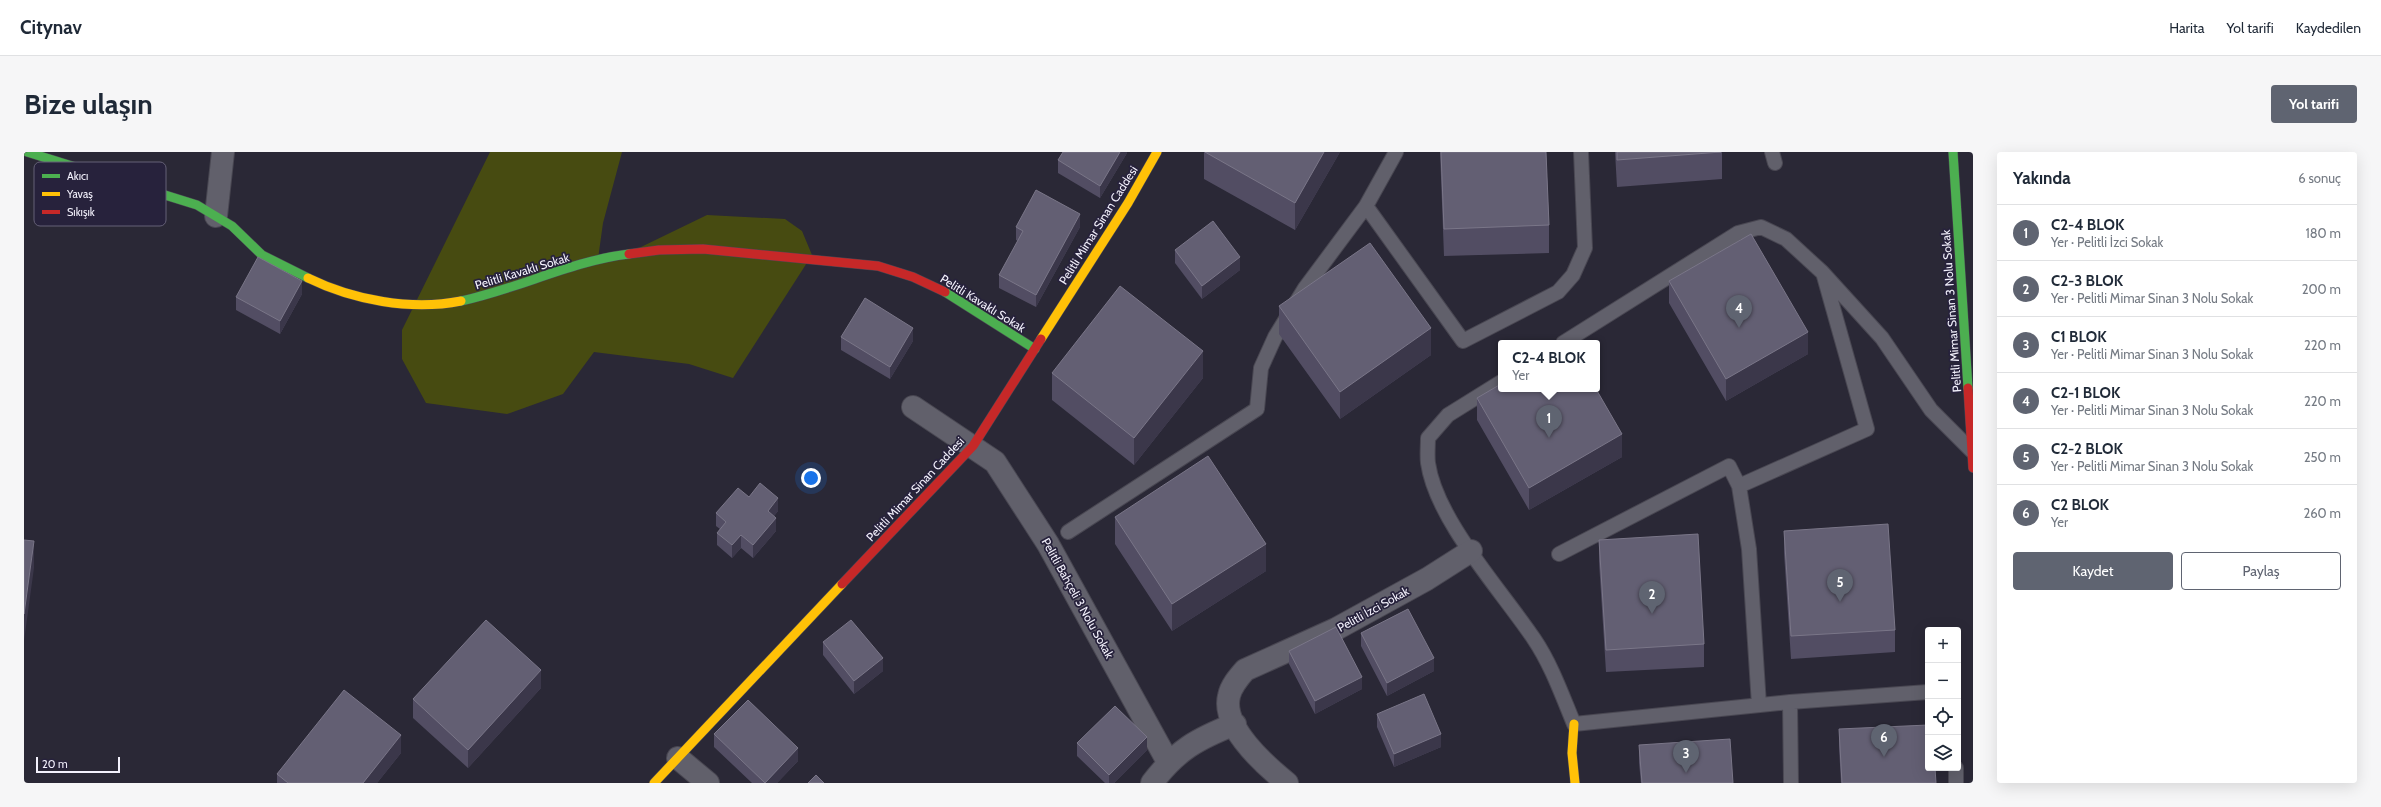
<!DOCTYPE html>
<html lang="tr">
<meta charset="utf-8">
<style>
:root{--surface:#fff;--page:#f6f6f7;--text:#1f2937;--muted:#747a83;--line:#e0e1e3;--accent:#5f6471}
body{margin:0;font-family:Cabin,sans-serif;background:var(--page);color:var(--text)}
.controls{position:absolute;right:12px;bottom:12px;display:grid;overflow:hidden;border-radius:4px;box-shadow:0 4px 16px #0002}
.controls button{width:36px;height:36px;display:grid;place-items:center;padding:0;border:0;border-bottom:1px solid var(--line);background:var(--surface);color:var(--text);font:20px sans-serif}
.scale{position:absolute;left:12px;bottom:10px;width:84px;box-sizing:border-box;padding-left:4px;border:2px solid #f3f1fc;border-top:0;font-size:11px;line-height:14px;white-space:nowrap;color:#f3f1fc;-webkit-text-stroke:3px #27223c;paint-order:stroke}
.you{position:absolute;left:787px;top:326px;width:14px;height:14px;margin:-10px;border:3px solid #fff;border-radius:50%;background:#1a73e8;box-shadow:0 0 0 6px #1a73e833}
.badge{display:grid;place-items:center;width:26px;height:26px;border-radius:50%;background:var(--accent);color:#fff;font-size:13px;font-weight:700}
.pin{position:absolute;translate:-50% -33px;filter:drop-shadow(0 1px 2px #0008)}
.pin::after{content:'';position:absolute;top:21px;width:14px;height:12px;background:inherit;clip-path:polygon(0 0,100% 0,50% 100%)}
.popup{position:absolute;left:1474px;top:188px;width:102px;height:52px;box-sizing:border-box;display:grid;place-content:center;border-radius:4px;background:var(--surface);filter:drop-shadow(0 1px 3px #0005);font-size:13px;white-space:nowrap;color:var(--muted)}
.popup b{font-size:15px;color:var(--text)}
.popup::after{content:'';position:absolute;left:50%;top:100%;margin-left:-8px;border:8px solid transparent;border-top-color:var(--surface)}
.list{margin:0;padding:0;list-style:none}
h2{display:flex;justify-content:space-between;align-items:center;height:52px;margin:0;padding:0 16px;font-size:17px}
h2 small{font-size:13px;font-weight:400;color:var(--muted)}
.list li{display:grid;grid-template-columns:26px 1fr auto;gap:12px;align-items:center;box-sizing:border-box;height:56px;padding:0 16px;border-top:1px solid var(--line)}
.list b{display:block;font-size:15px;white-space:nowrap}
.list p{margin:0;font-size:13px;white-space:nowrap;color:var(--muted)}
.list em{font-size:13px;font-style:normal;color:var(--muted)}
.actions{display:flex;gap:8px;padding:12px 16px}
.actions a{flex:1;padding:9px 0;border:1px solid var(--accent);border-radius:4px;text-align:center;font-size:14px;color:var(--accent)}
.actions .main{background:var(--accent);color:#fff}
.icon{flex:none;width:22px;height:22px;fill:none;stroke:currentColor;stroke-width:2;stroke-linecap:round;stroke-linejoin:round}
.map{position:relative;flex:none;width:1949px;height:631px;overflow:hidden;border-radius:4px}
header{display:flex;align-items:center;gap:24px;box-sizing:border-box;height:56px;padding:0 20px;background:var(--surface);border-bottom:1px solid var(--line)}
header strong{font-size:19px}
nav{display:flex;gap:22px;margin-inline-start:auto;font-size:14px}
.intro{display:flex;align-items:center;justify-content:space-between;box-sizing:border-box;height:96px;padding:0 24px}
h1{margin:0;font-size:28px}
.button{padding:10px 18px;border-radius:4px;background:var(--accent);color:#fff;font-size:14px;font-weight:700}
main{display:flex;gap:24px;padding:0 24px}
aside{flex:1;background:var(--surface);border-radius:4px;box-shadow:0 4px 16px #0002}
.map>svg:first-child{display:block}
.green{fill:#474b11}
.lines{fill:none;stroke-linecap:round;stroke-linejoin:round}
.lane-casing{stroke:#494752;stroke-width:16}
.street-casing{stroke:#494752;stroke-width:24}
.fast-casing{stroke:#494752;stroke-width:10}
.slow-casing{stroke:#494752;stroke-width:10}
.jam-casing{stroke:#494752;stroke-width:10}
.lane{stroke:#61606b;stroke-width:14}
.street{stroke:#61606b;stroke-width:22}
.fast{stroke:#4caf50;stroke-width:9}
.slow{stroke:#ffc107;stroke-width:9}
.jam{stroke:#c62828;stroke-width:9}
.wall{fill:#524d63}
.shaded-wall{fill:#3b374a}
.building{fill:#635f73;stroke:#7a7688}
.labels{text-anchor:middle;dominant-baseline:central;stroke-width:3.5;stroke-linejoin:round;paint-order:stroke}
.street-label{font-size:12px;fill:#f3f1fc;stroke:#27223c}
.key{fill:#27223c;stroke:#646076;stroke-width:1}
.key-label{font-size:11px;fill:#f3f1fc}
</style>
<header>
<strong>Citynav</strong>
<nav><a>Harita</a><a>Yol tarifi</a><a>Kaydedilen</a></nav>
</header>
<div class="intro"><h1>Bize ulaşın</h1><a class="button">Yol tarifi</a></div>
<main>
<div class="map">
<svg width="1949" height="631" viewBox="0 0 1949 631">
<rect width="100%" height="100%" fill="#2a2836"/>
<path class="green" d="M 466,0 L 598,0 L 579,71 L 574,107 L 617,95 L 683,63 L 761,67 L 778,79 L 788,103 L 709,226 L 665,212 L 570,200 L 539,242 L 483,262 L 402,251 L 378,207 L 378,178 Z"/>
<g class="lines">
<defs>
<path id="lane" d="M 1372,0 L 1342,54 L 1439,189 L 1534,140 L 1549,123 L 1561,96 L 1557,0
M 1748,0 L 1751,11
M 1539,191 L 1714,81 L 1737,75 L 1762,87 L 1798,120 L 1858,186 L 1907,258 L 1948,299
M 1477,230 L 1424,263 L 1404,286 C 1404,294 1403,303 1404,311 C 1412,368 1478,439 1510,487 C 1527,512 1538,543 1550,572 L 1766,550 L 1904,540
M 1715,334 L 1843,277 L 1800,124
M 1044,380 L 1233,257 L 1237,216 L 1251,185 L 1281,136 L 1342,54
M 1535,402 L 1705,314 L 1715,334 L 1725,397 L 1735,553
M 1766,550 L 1767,631
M 1932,616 L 1932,631"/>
<path id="street" d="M 192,64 L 199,0
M 889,255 L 971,310 L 1024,392 L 1144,610
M 654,606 L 684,631
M 1128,631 C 1153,598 1173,587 1211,572
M 1263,631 C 1242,614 1197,575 1205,544 C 1207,534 1214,526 1221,518 L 1312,477 L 1403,427 L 1447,399"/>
<path id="fast" d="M 3,0 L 173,53 L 208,74 L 238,103 L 284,126
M 1929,0 L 1944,236
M 921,140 L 1011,197
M 437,149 C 494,137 547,109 605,102"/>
<path id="slow" d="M 284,126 C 329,148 387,159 437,149
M 1017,187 L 1104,51 L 1133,0
M 1550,572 L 1548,601 L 1551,631
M 630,631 L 818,432"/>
<path id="jam" d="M 605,102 L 635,98 L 679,97 L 854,114 L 889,125 L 921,140
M 1944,236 L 1949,316
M 818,432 L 949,294 L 1017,187"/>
</defs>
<use href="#lane" class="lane-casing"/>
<use href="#street" class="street-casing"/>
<use href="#fast" class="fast-casing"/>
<use href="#slow" class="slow-casing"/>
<use href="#jam" class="jam-casing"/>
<use href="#lane" class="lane"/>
<use href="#street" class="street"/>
<use href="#fast" class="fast"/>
<use href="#slow" class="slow"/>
<use href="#jam" class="jam"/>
</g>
<path class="wall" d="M 1103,0 L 1103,1 L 1076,46 L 1034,21 L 1034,8 Z
M 1180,0 L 1316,0 L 1271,78 L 1180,27 Z
M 1416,0 L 1522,0 L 1525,73 L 1525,101 L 1420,104 Z
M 1591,0 L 1698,0 L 1698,27 L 1593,35 Z
M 992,75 L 1056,75 L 1012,155 L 975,136 L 975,123 L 994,89 L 992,88 Z
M 1151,98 L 1216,118 L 1178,147 L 1151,111 Z
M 1645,129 L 1784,202 L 1702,249 L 1645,151 Z
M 278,142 L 256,182 L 212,158 L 212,145 Z
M 1255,154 L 1407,203 L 1316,267 L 1255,182 Z
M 817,185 L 889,189 L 866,227 L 817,198 Z
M 1028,221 L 1179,226 L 1110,313 L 1028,248 Z
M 1453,246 L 1598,305 L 1505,358 L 1453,268 Z
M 725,345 L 754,359 L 750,364 L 752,379 L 729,406 L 717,396 L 708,406 L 693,393 L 693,381 L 696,377 L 692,374 L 692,361 Z
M 1091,365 L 1242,419 L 1148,479 L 1091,392 Z
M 1760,379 L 1871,478 L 1871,500 L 1767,507 L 1760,401 Z
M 1575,388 L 1680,492 L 1680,515 L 1582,520 L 1575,410 Z
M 1337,481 L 1410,519 L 1363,544 L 1337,494 Z
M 799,490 L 859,519 L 830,542 L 799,503 Z
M 1265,499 L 1338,537 L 1291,562 L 1265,512 Z
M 517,536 L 444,616 L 389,566 L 389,547 Z
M 1353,562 L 1417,595 L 1370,615 L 1353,575 Z
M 1815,577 L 1912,631 L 1817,631 L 1815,595 Z
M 690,582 L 774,609 L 753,631 L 728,631 L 690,595 Z
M 1053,591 L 1123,598 L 1090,631 L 1081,631 L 1053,604 Z
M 1615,593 L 1709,631 L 1617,631 L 1615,611 Z
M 377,601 L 353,631 L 253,631 L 253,622 Z"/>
<path class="shaded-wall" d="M 1096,0 L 1103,0 L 1103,1 L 1076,46 L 1076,34 Z
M 1300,0 L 1316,0 L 1271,78 L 1271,51 Z
M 1056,62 L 1056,75 L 1012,155 L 1012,143 Z
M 1216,105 L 1216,118 L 1178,147 L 1178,134 Z
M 278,129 L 278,142 L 256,182 L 256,169 Z
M 889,176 L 889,189 L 866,227 L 866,215 Z
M 1407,176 L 1407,203 L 1316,267 L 1316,240 Z
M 1784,180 L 1784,202 L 1702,249 L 1702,227 Z
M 1179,199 L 1179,226 L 1110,313 L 1110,286 Z
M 1598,282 L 1598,305 L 1505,358 L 1505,336 Z
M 754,346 L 754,359 L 744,372 L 744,359 Z
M 752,366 L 752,379 L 729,406 L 729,393 Z
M 717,383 L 717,396 L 708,406 L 708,393 Z
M 10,389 L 10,416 L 0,489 L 0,462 Z
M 1242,392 L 1242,419 L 1148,479 L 1148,452 Z
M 859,506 L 859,519 L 830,542 L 830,529 Z
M 1410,506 L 1410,519 L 1363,544 L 1363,531 Z
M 517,518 L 517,536 L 444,616 L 444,598 Z
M 1338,525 L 1338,537 L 1291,562 L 1291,549 Z
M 1417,582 L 1417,595 L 1370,615 L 1370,602 Z
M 377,583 L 377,601 L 353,631 L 339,631 Z
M 1123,585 L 1123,598 L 1090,631 L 1085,631 L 1085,623 Z
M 774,596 L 774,609 L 753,631 L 741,631 Z"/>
<path class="building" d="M 1039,0 L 1096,0 L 1076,34 L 1034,8 Z
M 1181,0 L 1300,0 L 1271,51 Z
M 1417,0 L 1522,0 L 1525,73 L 1420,77 Z
M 1593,0 L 1697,0 L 1593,8 Z
M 1012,38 L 1056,62 L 1012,143 L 975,123 L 999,79 L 992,75 Z
M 1189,69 L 1216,105 L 1178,134 L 1151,98 Z
M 1727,82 L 1784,180 L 1702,227 L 1645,129 Z
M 1346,91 L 1407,176 L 1316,240 L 1255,154 Z
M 234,105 L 278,129 L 256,169 L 212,145 Z
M 1096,134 L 1179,199 L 1110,286 L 1028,221 Z
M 841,146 L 889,176 L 866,215 L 817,185 Z
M 1477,232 L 1477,237 L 1572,237 L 1598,282 L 1505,336 L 1453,246 Z
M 1184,304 L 1242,392 L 1148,452 L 1091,365 Z
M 736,331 L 754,346 L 744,359 L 752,366 L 729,393 L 717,383 L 708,393 L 693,381 L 702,370 L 692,361 L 714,336 L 725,345 Z
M 1864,372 L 1871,478 L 1767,484 L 1760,379 Z
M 1674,382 L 1680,492 L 1582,498 L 1575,388 Z
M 0,388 L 10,389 L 0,462 Z
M 1384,457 L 1410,506 L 1363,531 L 1337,481 Z
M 462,468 L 517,518 L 444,598 L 389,547 Z
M 827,468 L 859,506 L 830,529 L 799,490 Z
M 1312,475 L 1338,525 L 1291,549 L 1265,499 Z
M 320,538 L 377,583 L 339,631 L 264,631 L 253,622 Z
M 1400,542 L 1417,582 L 1370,602 L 1353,562 Z
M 724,548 L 774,596 L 741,631 L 690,582 Z
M 1091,554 L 1123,585 L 1085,623 L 1053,591 Z
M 1904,573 L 1904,616 L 1911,616 L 1912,631 L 1818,631 L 1815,577 Z
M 1706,587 L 1709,631 L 1618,631 L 1615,593 Z
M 792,623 L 800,631 L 784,631 Z"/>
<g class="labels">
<g class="street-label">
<text transform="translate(1074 73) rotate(-58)">Pelitli Mimar Sinan Caddesi</text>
<text transform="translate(498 119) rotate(-17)">Pelitli Kavaklı Sokak</text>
<text transform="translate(959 151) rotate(32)">Pelitli Kavaklı Sokak</text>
<text transform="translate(1927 159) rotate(-94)">Pelitli Mimar Sinan 3 Nolu Sokak</text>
<text transform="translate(891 337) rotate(-47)">Pelitli Mimar Sinan Caddesi</text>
<text transform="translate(1054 446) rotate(61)">Pelitli Bahçeli 3 Nolu Sokak</text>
<text transform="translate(1349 457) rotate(-29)">Pelitli İzci Sokak</text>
</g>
</g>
<rect x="10" y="10" width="132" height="64" rx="6" class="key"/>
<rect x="18" y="22" width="18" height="4" fill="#4caf50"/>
<rect x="18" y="40" width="18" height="4" fill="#ffc107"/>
<rect x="18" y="58" width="18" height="4" fill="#c62828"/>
<g class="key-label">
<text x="43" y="28">Akıcı</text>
<text x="43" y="46">Yavaş</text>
<text x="43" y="64">Sıkışık</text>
</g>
</svg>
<div class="controls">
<button>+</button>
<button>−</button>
<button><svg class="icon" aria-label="locate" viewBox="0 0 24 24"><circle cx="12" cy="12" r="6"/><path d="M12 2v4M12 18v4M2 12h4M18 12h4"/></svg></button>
<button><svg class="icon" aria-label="layers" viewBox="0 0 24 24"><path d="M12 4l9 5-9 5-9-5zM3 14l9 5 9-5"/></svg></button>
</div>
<div class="scale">20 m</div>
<div class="you"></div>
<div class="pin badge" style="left:1525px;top:286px">1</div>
<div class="popup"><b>C2-4 BLOK</b>Yer</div>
<div class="pin badge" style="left:1628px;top:462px">2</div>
<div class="pin badge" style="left:1662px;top:621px">3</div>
<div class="pin badge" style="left:1715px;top:176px">4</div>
<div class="pin badge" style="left:1816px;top:450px">5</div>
<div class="pin badge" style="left:1860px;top:605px">6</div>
</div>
<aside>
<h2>Yakında<small>6 sonuç</small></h2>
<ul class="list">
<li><span class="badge">1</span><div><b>C2-4 BLOK</b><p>Yer · Pelitli İzci Sokak</p></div><em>180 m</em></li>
<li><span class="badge">2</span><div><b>C2-3 BLOK</b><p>Yer · Pelitli Mimar Sinan 3 Nolu Sokak</p></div><em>200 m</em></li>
<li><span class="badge">3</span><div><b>C1 BLOK</b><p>Yer · Pelitli Mimar Sinan 3 Nolu Sokak</p></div><em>220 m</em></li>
<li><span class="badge">4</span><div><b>C2-1 BLOK</b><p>Yer · Pelitli Mimar Sinan 3 Nolu Sokak</p></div><em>220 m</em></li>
<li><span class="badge">5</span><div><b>C2-2 BLOK</b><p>Yer · Pelitli Mimar Sinan 3 Nolu Sokak</p></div><em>250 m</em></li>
<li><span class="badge">6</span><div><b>C2 BLOK</b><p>Yer</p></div><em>260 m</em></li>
</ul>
<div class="actions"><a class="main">Kaydet</a><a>Paylaş</a></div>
</aside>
</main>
